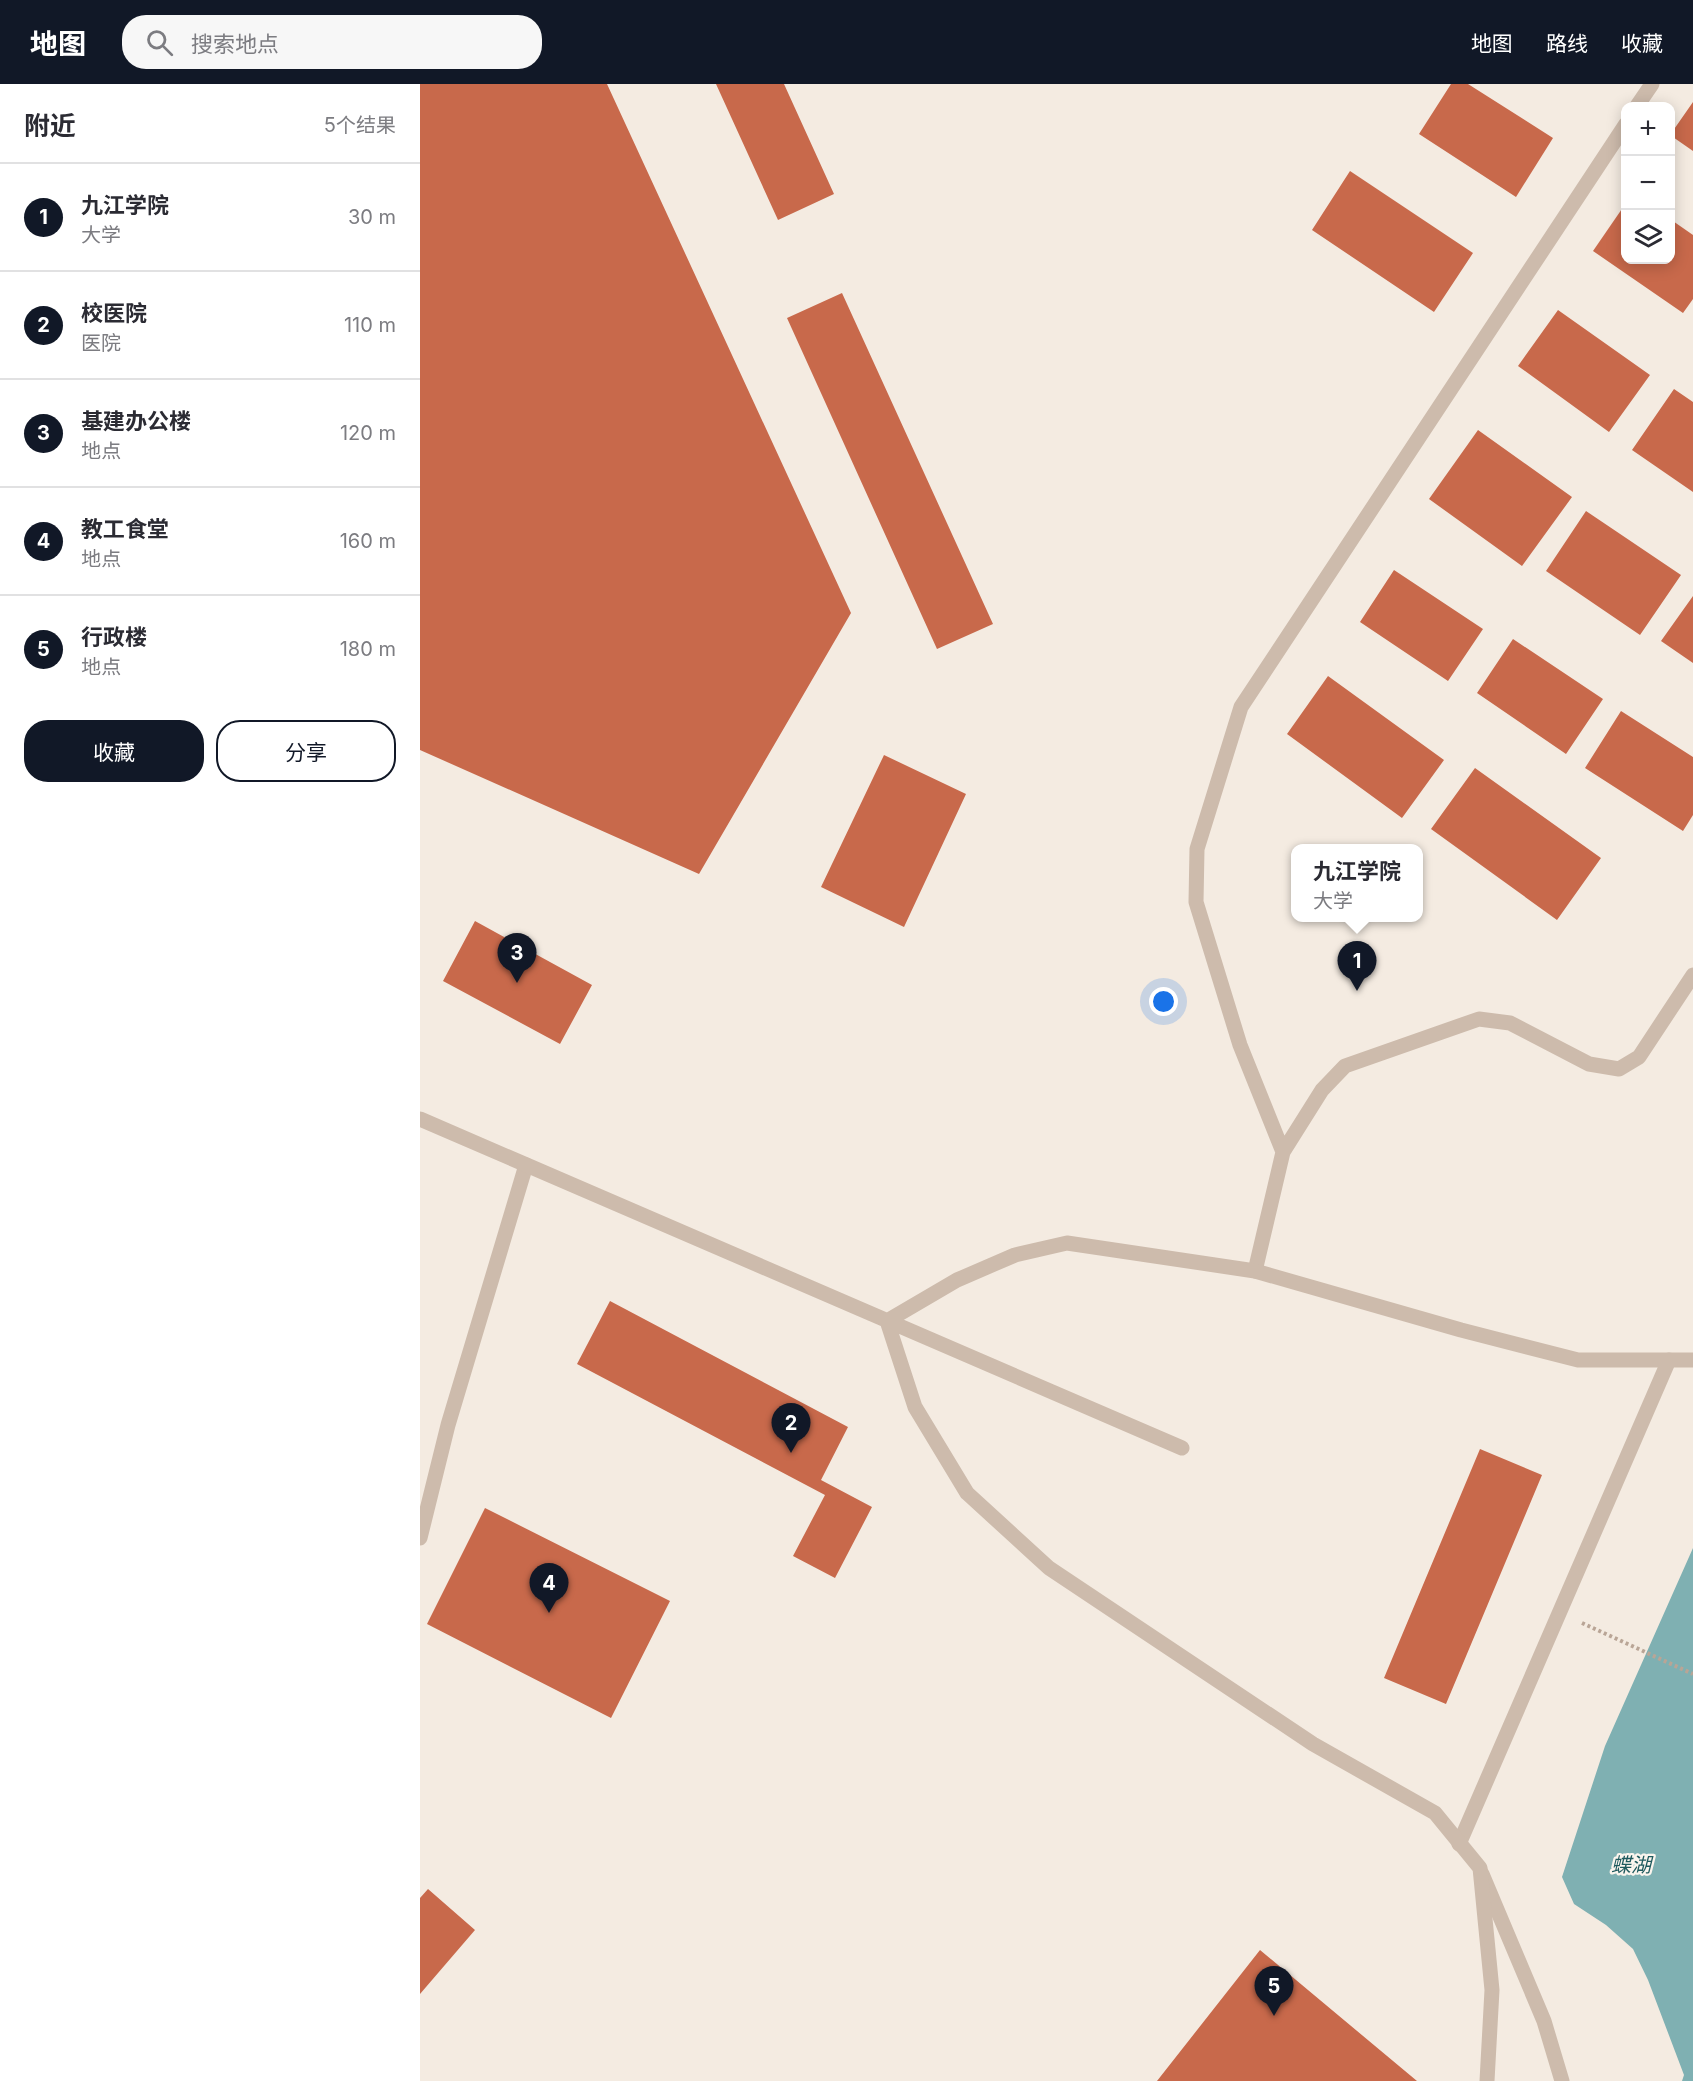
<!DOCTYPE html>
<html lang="zh">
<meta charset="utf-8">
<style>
:root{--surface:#fff;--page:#f7f7f7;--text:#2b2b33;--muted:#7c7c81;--line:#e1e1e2;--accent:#111827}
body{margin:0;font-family:Inter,"Noto Sans SC",sans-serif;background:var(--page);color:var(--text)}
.controls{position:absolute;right:18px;top:18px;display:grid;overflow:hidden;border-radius:12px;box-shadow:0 3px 15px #0003}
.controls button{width:54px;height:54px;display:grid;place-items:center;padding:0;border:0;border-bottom:2px solid var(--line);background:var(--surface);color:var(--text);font:30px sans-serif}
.you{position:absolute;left:744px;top:918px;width:21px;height:21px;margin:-15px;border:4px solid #fff;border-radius:50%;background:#1a73e8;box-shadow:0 0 0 9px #1a73e833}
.badge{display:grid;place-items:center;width:39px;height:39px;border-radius:50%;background:var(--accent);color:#fff;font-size:20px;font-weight:700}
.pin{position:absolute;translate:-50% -50px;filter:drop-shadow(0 2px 3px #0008)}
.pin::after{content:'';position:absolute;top:32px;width:21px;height:18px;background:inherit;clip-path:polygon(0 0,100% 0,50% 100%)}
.popup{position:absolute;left:871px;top:760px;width:132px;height:78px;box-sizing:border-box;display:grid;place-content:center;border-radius:12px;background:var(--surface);filter:drop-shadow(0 2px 4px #0005);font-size:20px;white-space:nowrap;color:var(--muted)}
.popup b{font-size:22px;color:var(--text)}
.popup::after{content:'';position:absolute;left:50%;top:100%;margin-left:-12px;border:12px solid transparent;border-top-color:var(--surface)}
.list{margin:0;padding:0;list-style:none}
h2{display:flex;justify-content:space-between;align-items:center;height:78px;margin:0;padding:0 24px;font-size:26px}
h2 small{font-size:20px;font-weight:400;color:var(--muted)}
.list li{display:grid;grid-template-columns:39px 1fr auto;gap:18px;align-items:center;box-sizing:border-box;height:108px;padding:0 24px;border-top:2px solid var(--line)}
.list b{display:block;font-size:22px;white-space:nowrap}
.list p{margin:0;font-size:20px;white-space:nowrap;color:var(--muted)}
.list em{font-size:20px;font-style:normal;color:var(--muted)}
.actions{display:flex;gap:12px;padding:18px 24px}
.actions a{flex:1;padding:14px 0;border:2px solid var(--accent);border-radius:24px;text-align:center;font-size:21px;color:var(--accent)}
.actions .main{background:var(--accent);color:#fff}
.icon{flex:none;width:33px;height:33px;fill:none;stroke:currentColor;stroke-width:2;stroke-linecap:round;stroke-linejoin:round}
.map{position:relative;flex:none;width:1273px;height:1997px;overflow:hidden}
header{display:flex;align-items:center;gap:36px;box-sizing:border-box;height:84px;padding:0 30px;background:var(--accent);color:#fff}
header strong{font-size:28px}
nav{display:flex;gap:33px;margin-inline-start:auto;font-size:21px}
.search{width:420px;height:54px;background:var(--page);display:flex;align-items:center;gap:15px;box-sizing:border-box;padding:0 21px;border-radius:24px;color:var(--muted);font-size:22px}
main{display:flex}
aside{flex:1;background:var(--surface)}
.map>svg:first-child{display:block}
.water{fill:#7fb0b2}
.building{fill:#c8694b}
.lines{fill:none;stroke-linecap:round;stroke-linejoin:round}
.path{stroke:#b9a596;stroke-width:4;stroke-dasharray:3 3;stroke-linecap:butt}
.lane{stroke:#cdbbac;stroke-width:15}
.street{stroke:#cdbbac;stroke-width:15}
.labels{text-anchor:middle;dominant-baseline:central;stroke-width:4.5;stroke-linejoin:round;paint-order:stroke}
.water-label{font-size:20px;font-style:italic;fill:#1f5a5e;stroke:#fbf5ee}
</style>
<header>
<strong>地图</strong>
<div class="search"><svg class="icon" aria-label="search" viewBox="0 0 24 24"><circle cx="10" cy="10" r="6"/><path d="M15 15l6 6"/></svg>搜索地点</div>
<nav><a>地图</a><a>路线</a><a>收藏</a></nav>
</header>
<main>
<aside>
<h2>附近<small>5个结果</small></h2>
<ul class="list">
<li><span class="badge">1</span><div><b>九江学院</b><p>大学</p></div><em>30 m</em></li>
<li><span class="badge">2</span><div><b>校医院</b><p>医院</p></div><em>110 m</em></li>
<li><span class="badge">3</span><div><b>基建办公楼</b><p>地点</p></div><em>120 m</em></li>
<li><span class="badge">4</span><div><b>教工食堂</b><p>地点</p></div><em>160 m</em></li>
<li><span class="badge">5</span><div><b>行政楼</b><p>地点</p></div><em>180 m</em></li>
</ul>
<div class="actions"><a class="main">收藏</a><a>分享</a></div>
</aside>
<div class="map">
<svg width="1273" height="1997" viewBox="0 0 1273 1997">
<rect width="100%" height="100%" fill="#f4ebe1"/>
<path class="water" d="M 1273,1464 L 1273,1997 L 1262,1997 L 1264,1991 L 1228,1896 L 1213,1865 L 1186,1841 L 1154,1820 L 1142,1793 L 1185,1662 Z"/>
<path class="building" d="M 0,0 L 187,0 L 431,529 L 279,790 L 0,666 Z
M 296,0 L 364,0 L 414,110 L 358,136 Z
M 1031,0 L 1048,0 L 1133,54 L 1096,113 L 999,50 Z
M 1273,18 L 1273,67 L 1250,51 Z
M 930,87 L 1053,169 L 1014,228 L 892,146 Z
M 1206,119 L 1206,176 L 1250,176 L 1250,135 L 1273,151 L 1273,215 L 1263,229 L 1173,167 Z
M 422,209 L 573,540 L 517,565 L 367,234 Z
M 1138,226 L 1230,291 L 1189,348 L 1098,282 Z
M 1254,305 L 1273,318 L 1273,408 L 1212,366 Z
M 1058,346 L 1152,413 L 1102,482 L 1009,415 Z
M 1166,427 L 1261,491 L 1220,551 L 1126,487 Z
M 974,486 L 1063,545 L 1028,597 L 940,538 Z
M 1273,512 L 1273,579 L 1241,557 Z
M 1093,555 L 1183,615 L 1146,670 L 1057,609 Z
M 908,592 L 1024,676 L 982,734 L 867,650 Z
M 1201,627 L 1273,673 L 1273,731 L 1263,747 L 1165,684 Z
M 464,671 L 546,710 L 484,843 L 401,803 Z
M 1055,684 L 1181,774 L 1137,836 L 1011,745 Z
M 55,837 L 172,901 L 140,960 L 23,897 Z
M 190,1217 L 428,1343 L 401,1396 L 452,1423 L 415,1494 L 373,1472 L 405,1411 L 157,1280 Z
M 1060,1365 L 1122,1391 L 1026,1620 L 964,1594 Z
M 65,1424 L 250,1517 L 191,1634 L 7,1540 Z
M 8,1805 L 55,1846 L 0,1910 L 0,1814 Z
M 840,1866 L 997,1997 L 737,1997 Z"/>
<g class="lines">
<path class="path" d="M 1162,1539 L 1273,1590"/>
<path class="lane" d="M 1217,22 L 1232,0
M 863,1068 L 902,1006 L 925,982 L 1059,935 L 1090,939 L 1169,980 L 1199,985 L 1219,973 L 1273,891
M 835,1187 L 863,1068 L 820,961 L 776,818 L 777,765 L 821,623 L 1206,40
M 0,1454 L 28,1341 L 106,1081
M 1039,1760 L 1249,1276
M 1062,1790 L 1124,1937 L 1142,1997"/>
<path class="street" d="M 0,1035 L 762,1364
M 1067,1997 L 1072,1906 L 1060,1784 L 1015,1729 L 893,1660 L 629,1484 L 547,1409 L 495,1323 L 467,1237 L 537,1196 L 595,1171 L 647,1159 L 835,1187 L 1041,1246 L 1158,1276 L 1273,1276"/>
</g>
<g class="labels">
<g class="water-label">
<text x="1211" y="1781">蝶湖</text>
</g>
</g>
</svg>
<div class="controls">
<button>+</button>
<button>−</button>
<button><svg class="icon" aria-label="layers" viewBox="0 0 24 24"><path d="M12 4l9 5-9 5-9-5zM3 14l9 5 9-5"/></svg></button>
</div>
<div class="you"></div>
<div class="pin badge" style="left:937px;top:907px">1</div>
<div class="popup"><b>九江学院</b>大学</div>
<div class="pin badge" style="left:371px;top:1369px">2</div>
<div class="pin badge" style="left:97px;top:899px">3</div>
<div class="pin badge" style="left:129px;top:1529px">4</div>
<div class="pin badge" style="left:854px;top:1932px">5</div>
</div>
</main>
